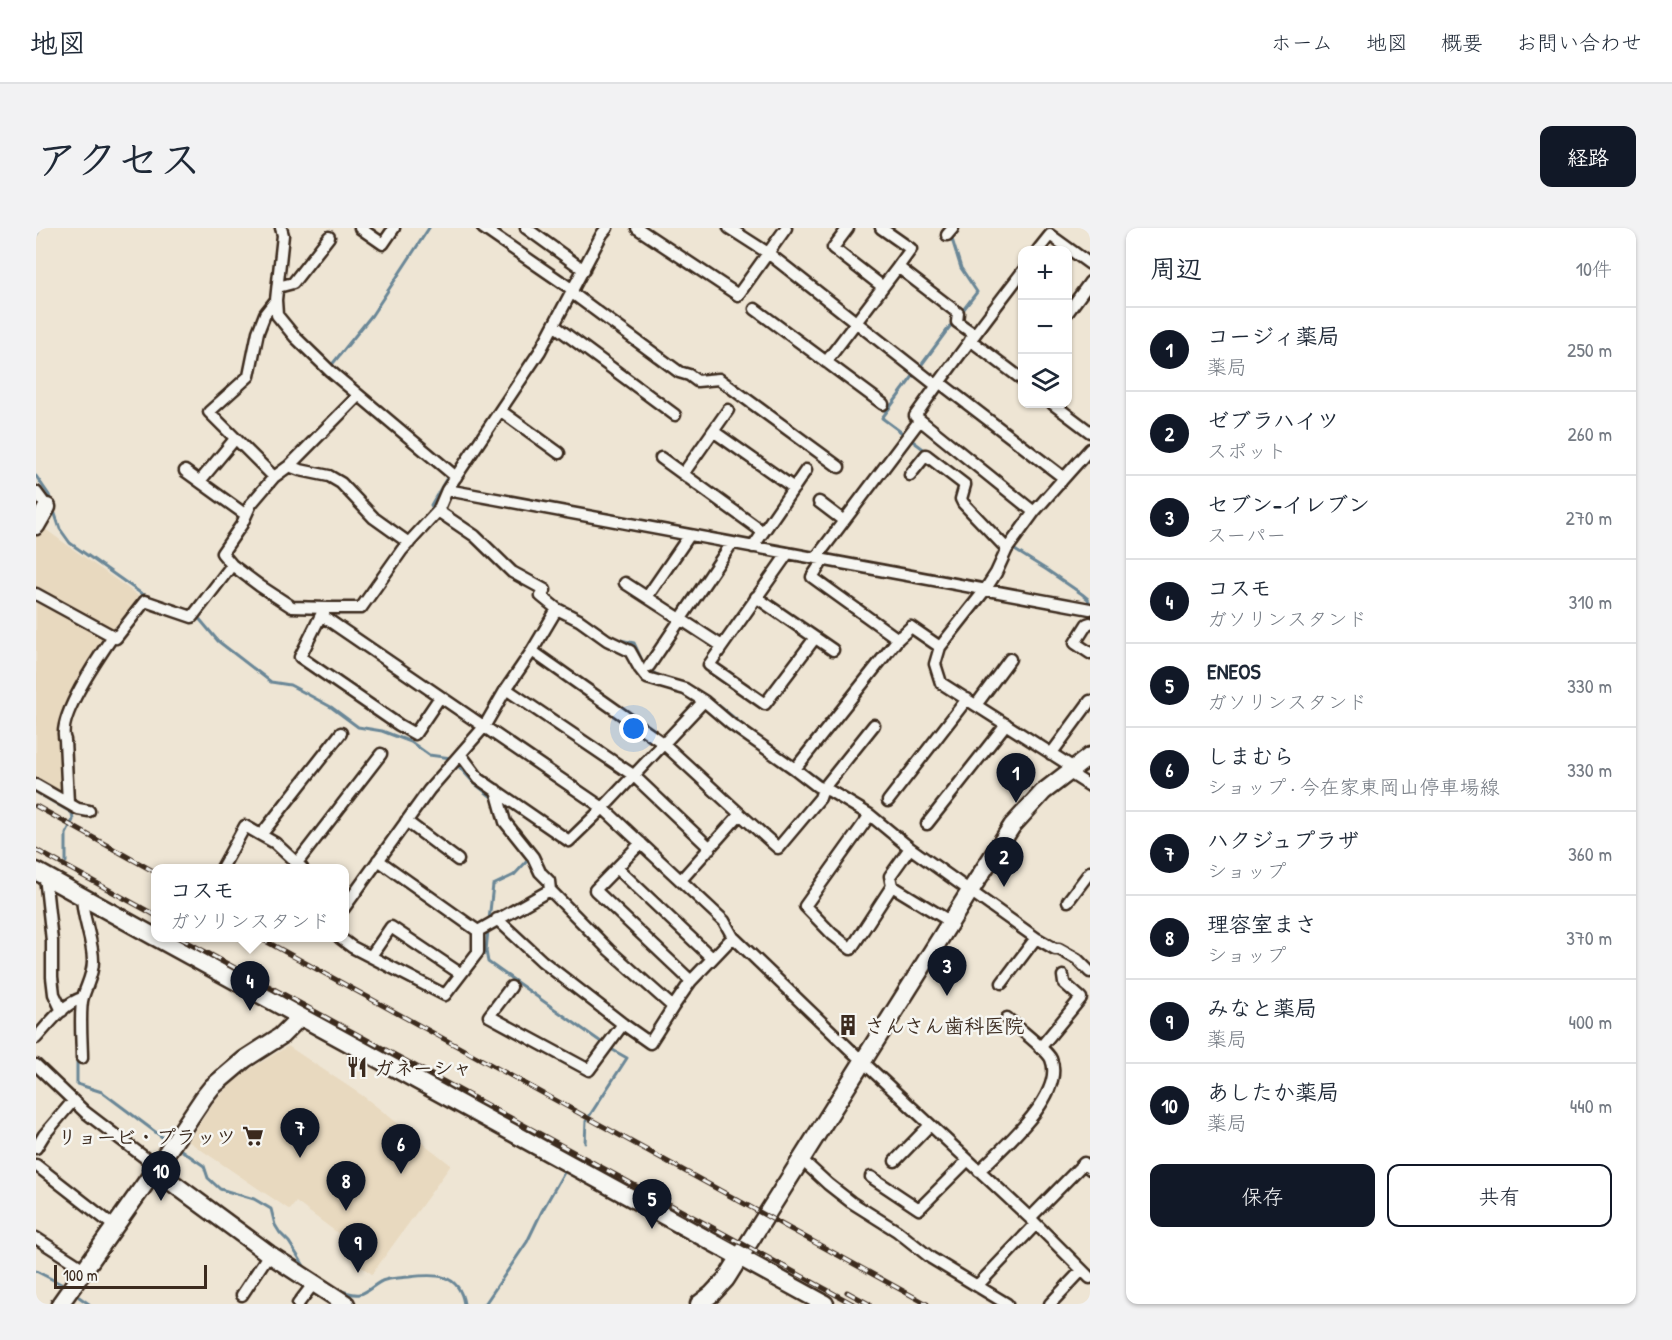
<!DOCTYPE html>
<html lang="ja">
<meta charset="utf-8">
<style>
:root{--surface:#fff;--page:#f2f2f3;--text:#1f2937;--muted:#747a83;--line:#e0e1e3;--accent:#111827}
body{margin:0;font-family:"Patrick Hand","Klee One",sans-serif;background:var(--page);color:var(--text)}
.controls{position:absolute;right:18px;top:18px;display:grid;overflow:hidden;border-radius:12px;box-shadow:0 2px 4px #0004}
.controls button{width:54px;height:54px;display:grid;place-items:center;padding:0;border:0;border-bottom:2px solid var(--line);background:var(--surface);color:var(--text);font:30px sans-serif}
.scale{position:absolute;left:18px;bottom:15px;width:153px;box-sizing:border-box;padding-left:6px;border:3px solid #3b2a1e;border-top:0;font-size:16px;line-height:21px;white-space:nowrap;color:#3b2a1e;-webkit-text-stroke:4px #f6f6f2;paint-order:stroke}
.you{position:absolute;left:598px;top:501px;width:21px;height:21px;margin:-15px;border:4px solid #fff;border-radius:50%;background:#1a73e8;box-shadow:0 0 0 9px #1a73e833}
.badge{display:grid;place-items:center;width:39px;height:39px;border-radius:50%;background:var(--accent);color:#fff;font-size:20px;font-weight:700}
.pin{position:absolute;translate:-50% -50px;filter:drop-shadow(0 2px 3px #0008)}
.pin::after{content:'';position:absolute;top:32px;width:21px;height:18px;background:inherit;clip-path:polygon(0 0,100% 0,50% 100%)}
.popup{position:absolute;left:115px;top:636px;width:198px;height:78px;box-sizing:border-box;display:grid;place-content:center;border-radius:12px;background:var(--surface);filter:drop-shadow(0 2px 4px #0005);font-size:20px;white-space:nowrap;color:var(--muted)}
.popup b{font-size:22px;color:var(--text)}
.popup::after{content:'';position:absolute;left:50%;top:100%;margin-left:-12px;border:12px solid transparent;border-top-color:var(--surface)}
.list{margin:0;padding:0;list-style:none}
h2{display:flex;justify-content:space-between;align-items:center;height:78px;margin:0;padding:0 24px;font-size:26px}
h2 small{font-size:20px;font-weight:400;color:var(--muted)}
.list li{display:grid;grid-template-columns:39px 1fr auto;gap:18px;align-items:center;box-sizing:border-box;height:84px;padding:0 24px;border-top:2px solid var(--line)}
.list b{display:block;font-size:22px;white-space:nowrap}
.list p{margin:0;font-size:20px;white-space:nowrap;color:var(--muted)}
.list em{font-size:20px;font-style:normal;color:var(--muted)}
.actions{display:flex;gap:12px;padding:18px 24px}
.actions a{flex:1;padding:14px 0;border:2px solid var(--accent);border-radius:12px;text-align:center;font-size:21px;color:var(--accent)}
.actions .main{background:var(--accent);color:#fff}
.icon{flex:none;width:33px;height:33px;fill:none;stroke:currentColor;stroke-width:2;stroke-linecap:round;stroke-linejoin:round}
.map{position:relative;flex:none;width:1054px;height:1076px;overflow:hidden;border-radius:12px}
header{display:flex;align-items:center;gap:36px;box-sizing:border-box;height:84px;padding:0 30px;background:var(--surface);border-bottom:2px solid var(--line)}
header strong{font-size:28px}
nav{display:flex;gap:33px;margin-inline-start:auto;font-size:21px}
.intro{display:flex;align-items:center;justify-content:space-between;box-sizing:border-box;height:144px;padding:0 36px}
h1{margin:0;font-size:42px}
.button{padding:15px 27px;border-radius:12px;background:var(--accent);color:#fff;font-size:21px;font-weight:700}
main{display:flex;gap:36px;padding:0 36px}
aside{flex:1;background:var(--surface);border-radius:12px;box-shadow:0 2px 4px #0004}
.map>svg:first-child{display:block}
.built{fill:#e8d9bf}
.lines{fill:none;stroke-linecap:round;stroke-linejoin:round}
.stream{stroke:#6a8797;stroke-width:3}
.street-casing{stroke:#3b2a1e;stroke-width:15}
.secondary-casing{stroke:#3b2a1e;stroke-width:21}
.street{stroke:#f6f6f2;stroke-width:10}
.secondary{stroke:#f6f6f2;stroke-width:16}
.rail-casing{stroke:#3b2a1e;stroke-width:5}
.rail{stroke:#f6f6f2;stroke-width:3;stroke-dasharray:9;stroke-linecap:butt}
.labels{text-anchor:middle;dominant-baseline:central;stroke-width:5;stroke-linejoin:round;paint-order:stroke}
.poi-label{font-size:20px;font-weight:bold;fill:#3b2a1e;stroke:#f6f6f2;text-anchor:start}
</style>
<header>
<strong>地図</strong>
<nav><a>ホーム</a><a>地図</a><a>概要</a><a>お問い合わせ</a></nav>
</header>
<div class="intro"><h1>アクセス</h1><a class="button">経路</a></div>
<main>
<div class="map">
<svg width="1054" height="1076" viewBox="0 0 1054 1076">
<rect width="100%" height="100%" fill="#eee5d4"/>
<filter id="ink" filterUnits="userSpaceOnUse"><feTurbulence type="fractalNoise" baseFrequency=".0167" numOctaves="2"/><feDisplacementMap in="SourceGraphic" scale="12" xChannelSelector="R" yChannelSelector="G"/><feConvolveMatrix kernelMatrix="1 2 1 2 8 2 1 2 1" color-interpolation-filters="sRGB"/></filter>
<g filter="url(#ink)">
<path class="built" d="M 0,280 L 9,301 L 104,369 L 58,424 L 24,492 L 24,563 L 0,549 Z
M 252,818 L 327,868 L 415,937 L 336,1046 L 316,1032 L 323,1021 L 260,974 L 254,982 L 152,913 L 180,871 L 206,846 Z"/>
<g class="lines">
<path class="stream" d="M 0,2 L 2,4 L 0,7
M 915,8 L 925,40 L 941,64 L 924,86
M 294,139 L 336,87 L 393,0
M 304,158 L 368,212
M 869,207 L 846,190 L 918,93
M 874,211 L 890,223
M 0,248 L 13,267 L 15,274
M 17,280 L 24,301 L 34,315 L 106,366 L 130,375
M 399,284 L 395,277 L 412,248 L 410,247
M 974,319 L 1011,342 L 1046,366 L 1052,371 L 1053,374
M 161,388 L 182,413 L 235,454 L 254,457 L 273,467 L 295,479 L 322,499 L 346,503 L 375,514 L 393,527 L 415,530 L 438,555 L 457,570 L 461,583
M 580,411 L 598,415 L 610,441 L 626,449
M 635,452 C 667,460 690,484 714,503
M 735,517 L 788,555
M 0,564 L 36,585 L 37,592 L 30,606 L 30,634
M 453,692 L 457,657 L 478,647 L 492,632 L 479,614
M 452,702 L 450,723 L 452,734 L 575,821 L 591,830 L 554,887
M 41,829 L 41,856 L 66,864 L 130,912
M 549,915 L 550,893
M 145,922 L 168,938 L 172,950 L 184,961 L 218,971 L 235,981 L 239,997 L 244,1005 L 253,1014 L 270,1041
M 0,1043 L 29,1058
M 301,1061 C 308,1064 316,1067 324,1066 C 333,1064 340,1054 349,1052 C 356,1050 365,1050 373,1049 C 398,1046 423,1044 428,1076
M 43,1069 L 53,1076
M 449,1076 L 491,1014 L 506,983 L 530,941"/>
<defs>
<path id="street" d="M 245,0 L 247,7 L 240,72 L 241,87 L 259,109 L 294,143 L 420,249
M 324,0 L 347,16 L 358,0
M 447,0 L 537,62
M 490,0 L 548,42
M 601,0 L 702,67 L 750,0
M 693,0 L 732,25 L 901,158
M 812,0 L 797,20 L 847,59
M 845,0 L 875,21 L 862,39 L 922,85 L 921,94 L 938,106
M 911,7 L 917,0
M 1002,22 L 1014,7 L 1054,36
M 242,59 L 257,55 L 293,9
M 536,65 L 643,144 L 653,147 L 661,153 L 683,151 L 803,239
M 719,81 L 847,176
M 1032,84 L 1054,54
M 519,98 L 639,187
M 934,112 L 987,152
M 790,134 L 862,39
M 903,154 L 1028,250 L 998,284 L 879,188 C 914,139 950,91 987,43
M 1017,176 L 1054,204
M 465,183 L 523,225
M 677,203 L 758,260
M 625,230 L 727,304
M 253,238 L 264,242 L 293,248 L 305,255 L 338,290 L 373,315
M 149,243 L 210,287
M 647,246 L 692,182
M 874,247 L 890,227 L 929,257 L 925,271 L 927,275 L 971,321 L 960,345 L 949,362 L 904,419 L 899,436 L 905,455 L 1038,540
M 238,249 L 173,184 L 213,148 L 222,104 L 229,86 L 240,72
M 1028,250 L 1054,221
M 164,253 L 199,211
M 411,262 L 1054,381
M 0,264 L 11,279
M 783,274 L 808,293
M 402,283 L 439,308 L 476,344 L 509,362 L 505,368 L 521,381
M 717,319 L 770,242
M 971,321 L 998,284
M 752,325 L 673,437 L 729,476 L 779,410
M 780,330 L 884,192
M 785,331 L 784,337 L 776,349 L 862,411
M 589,355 L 686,418
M 0,366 L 77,408
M 611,369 L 653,308
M 720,369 L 797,422
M 290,380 L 256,379 L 224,358 L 196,337 L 186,325 L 206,296 L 215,276 L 238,249 L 253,238 L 322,168
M 285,387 L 567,580 L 688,693 L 697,709 L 826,833 L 994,990 L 1054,1050
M 1054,395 L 1051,396 L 1039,415 L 1054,425
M 496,423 L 521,381 L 543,392 L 571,412 L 594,423 L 604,441 L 611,450 L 649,461 L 668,473
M 613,438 L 696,315
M 470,461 L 597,547 L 674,620
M 404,469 L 379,506 L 363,497 L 264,429 L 285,387 L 290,380 L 325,380 L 366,322 L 402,283 L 411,262 L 504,123 L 566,6 L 571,0
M 940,477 L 974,431
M 838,497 L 787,561 L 794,563 L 834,587 L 874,620 L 1000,710 L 1019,721 L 1023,721 L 1041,731 L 1054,744
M 1015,526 L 1054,473
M 425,527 L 443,551 L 533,613 L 567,580 L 668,473 L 695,496 L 759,541 L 862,411 L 875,399 L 904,419
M 1032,544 L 1054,558
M 0,557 L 42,581 L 53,583
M 460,562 L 469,594 L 497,629 L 504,644 L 513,653 L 514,662
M 852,573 L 931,471
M 32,575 L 29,512 C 20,491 64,427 77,408 L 80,410 L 109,373 L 156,389 L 196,337
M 704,586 L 742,620 L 784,570 L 787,561 L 781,558 L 759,541
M 834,587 L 769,678 L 796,706 L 815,721 L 856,658
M 370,593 L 422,632
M 891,596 L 970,496
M 225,607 L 305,505
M 605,615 L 559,662 L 655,753
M 874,620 L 854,648 L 856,658 L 915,694
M 342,632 L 442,703
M 261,635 L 345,526
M 186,640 L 209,598 L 239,615 L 266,640
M 581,640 L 676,730
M 9,648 L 16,713 L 16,749 L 18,766 L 26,783
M 46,668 C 46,690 57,711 57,733 C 57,747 51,756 47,769 C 43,781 46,815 46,830
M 1032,673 L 1054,644
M 308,680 L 393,562 L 448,499 L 470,461 L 496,423 L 628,516 L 704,586 L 645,652
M 461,691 L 506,733 L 587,796 L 614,815 L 637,779
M 304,710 L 316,719 L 409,767 L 442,724 L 442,703 L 514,662 L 573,722 L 637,779 L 655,753 L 697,709
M 335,728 L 355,699 L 425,746
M 966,755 L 1000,710
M 475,759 L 453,788 L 553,842 L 587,796
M 0,810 C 13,796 27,776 46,770
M 1004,820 L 1045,770 L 1028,755 L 1027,748
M 0,837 L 49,884 L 121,939
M 0,920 L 8,907 L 37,873
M 765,931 L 792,956 L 815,974 L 861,1003 L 895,1030 L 971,1076
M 859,933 L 894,897
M 0,937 L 78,998
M 943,943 C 966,920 1030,867 1015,831 C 1011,822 981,799 971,790
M 835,949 L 883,981 L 932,932
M 994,990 L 1048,935 L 1054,941
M 0,1010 L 48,1041
M 941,1058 L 1000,996
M 206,1067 L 233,1026
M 262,1076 L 278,1055
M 1014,1076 L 1046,1042"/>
<path id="secondary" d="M 0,298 L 11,279
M 0,643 L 119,709
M 121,710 L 789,1076
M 119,942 L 233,1026 L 310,1076
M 24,1076 L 121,939 L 168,869 L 176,859 L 209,831 L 245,808 L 264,789
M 663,1076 L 676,1066 L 690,1051 L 934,663 L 976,598 L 1007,564 L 1054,528"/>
</defs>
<use href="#street" class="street-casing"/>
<use href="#secondary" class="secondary-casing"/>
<use href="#street" class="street"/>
<use href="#secondary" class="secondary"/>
<defs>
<path id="rail" d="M 0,578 L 119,644
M 0,622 L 119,687
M 144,710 L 817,1076
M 224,710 L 891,1076
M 811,1064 L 833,1076"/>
</defs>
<use href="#rail" class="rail-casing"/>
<use href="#rail" class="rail"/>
</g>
</g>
<defs>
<symbol id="building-bare" viewBox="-9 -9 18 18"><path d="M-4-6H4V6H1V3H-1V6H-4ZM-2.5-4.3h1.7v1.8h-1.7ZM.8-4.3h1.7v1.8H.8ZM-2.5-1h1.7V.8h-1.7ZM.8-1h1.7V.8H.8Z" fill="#3b2a1e" stroke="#f6f6f2" stroke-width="2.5" paint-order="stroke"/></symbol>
<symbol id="restaurant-bare" viewBox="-9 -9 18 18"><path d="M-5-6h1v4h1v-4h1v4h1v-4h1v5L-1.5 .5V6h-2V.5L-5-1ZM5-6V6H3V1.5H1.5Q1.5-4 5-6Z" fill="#3b2a1e" stroke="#f6f6f2" stroke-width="2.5" paint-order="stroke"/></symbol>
<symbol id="supermarket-bare" viewBox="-9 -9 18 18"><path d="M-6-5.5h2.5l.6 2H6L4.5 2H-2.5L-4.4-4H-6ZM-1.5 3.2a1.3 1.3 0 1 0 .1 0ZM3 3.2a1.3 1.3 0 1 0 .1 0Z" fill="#3b2a1e" stroke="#f6f6f2" stroke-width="2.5" paint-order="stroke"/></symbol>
</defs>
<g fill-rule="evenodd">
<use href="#building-bare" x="797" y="782" width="30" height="30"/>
<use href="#restaurant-bare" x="306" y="824" width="30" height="30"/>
<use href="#supermarket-bare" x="202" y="893" width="30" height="30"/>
</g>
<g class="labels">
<g class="poi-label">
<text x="829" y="797">さんさん歯科医院</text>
<text x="338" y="839">ガネーシャ</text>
<text x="200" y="908" text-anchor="end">リョービ・プラッツ</text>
</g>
</g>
</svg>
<div class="controls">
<button>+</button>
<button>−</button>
<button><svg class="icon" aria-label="layers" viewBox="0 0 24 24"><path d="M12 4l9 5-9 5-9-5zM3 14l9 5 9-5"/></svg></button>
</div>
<div class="scale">100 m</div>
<div class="you"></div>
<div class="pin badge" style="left:980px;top:575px">1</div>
<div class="pin badge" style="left:968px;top:659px">2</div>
<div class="pin badge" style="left:911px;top:768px">3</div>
<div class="pin badge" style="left:214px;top:783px">4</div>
<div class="popup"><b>コスモ</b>ガソリンスタンド</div>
<div class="pin badge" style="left:616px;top:1001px">5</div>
<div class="pin badge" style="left:365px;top:946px">6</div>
<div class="pin badge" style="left:264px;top:930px">7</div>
<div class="pin badge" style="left:310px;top:983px">8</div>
<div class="pin badge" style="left:322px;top:1045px">9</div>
<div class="pin badge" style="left:125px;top:973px">10</div>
</div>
<aside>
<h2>周辺<small>10件</small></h2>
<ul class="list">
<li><span class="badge">1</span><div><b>コージィ薬局</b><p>薬局</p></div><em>250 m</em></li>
<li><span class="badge">2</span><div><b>ゼブラハイツ</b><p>スポット</p></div><em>260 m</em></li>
<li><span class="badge">3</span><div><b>セブン-イレブン</b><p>スーパー</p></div><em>270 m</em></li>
<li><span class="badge">4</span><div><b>コスモ</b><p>ガソリンスタンド</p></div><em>310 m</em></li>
<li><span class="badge">5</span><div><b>ENEOS</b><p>ガソリンスタンド</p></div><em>330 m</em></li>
<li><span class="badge">6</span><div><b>しまむら</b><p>ショップ · 今在家東岡山停車場線</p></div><em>330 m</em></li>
<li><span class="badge">7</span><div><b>ハクジュプラザ</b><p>ショップ</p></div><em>360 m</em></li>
<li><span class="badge">8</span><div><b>理容室まさ</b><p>ショップ</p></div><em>370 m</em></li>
<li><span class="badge">9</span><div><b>みなと薬局</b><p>薬局</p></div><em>400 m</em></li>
<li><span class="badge">10</span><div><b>あしたか薬局</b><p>薬局</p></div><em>440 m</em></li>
</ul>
<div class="actions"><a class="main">保存</a><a>共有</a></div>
</aside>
</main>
